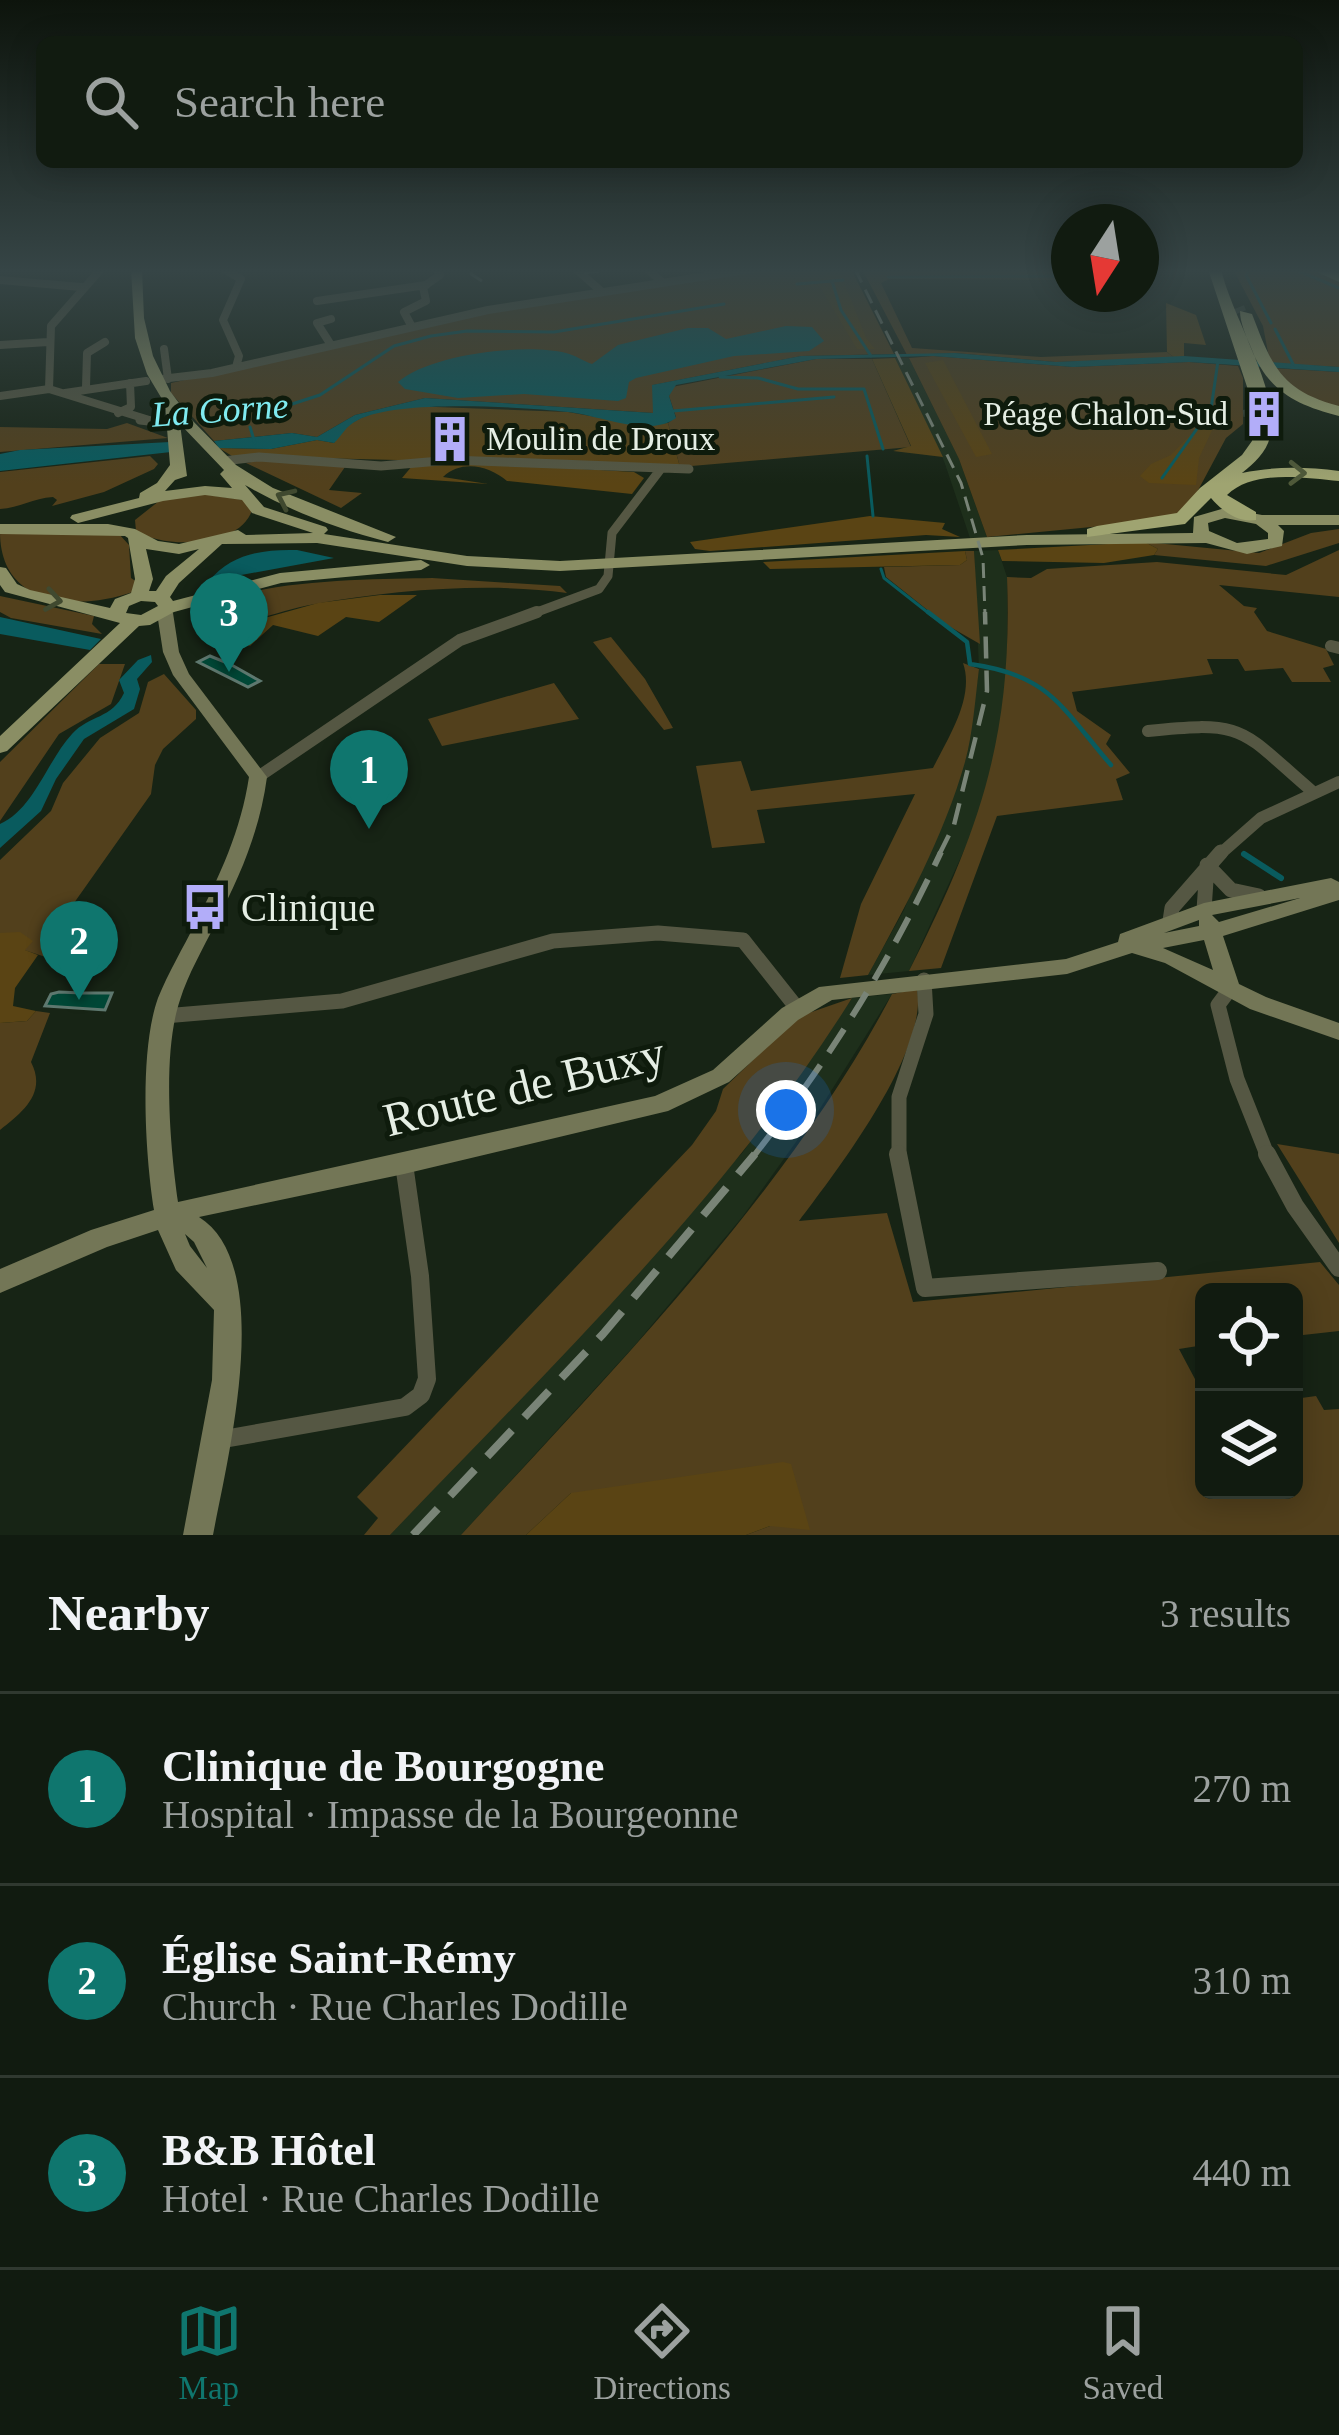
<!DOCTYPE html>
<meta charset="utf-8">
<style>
:root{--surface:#111b10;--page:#1a2419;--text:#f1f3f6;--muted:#9ca19f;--line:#303930;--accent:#0f766e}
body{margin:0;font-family:Georgia,serif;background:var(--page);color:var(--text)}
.controls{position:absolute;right:36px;bottom:36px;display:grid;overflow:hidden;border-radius:18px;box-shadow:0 6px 30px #0003}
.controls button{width:108px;height:108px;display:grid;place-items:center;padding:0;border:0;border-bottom:3px solid var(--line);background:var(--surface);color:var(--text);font:60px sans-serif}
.compass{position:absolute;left:1051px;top:204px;width:108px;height:108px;border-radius:50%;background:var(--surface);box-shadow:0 6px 30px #0003;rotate:192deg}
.you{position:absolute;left:786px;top:1110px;width:42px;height:42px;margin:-30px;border:9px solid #fff;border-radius:50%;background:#1a73e8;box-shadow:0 0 0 18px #1a73e833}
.badge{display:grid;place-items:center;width:78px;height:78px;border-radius:50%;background:var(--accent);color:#fff;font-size:39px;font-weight:700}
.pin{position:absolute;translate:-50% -99px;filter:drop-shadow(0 3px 6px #0008)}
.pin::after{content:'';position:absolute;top:63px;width:42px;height:36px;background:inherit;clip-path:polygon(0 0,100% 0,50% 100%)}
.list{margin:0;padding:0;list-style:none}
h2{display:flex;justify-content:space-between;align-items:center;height:156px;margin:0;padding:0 48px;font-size:51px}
h2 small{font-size:39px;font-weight:400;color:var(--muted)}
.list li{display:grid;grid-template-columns:78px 1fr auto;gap:36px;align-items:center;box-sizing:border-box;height:192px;padding:0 48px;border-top:3px solid var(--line)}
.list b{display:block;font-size:45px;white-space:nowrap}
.list p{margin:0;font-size:39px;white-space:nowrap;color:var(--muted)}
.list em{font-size:39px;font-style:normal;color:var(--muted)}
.icon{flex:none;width:66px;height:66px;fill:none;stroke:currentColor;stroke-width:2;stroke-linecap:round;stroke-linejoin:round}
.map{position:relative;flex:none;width:1339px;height:1535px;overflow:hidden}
.search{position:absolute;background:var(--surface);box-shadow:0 6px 30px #0003;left:36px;right:36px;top:36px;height:132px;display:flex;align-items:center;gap:30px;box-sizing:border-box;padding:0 42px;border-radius:18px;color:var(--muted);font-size:45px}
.sheet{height:732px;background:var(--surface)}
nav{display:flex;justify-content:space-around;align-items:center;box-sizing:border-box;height:168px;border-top:3px solid var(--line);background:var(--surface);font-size:33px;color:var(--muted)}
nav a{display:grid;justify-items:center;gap:6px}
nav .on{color:var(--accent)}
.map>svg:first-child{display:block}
.built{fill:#1e2f1b}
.green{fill:#52401c}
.forest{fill:#5a4414}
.water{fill:#095b5e}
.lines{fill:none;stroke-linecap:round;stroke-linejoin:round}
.stream-far2{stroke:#095b5e;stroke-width:3}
.stream-far1{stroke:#095b5e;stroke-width:4.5}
.stream{stroke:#095b5e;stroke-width:6}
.building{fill:#004736;stroke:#5e786f;stroke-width:3}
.highway-tunnel{stroke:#364234;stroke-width:15;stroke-dasharray:15 8;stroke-linecap:butt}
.street-far4{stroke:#555743;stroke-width:8}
.street-far3{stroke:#555743;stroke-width:9}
.street-far2{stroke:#555743;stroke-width:12}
.street-far1{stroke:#555743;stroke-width:15}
.street{stroke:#555743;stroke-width:18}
.secondary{fill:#737656;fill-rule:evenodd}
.primary{fill:#8a8e64;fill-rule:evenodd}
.highway{fill:#9fa471;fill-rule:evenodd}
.rail-far3{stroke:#798477;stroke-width:3;stroke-dasharray:15 8;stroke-linecap:butt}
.rail-far2{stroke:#798477;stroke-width:4.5;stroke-dasharray:22 12;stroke-linecap:butt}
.rail-far1{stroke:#798477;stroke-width:6;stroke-dasharray:28 15;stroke-linecap:butt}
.rail{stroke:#798477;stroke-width:8;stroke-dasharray:36 18;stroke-linecap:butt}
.oneway{stroke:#4f5939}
.oneway2{stroke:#40492f}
.labels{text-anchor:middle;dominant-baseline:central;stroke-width:10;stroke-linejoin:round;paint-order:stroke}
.far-poi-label{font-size:33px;fill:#e5eee4;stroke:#0e1b0c;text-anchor:end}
.far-water-label{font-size:36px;font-style:italic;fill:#7febf0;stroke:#0e1b0c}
.poi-label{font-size:39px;fill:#e5eee4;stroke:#0e1b0c;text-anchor:start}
.near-street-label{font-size:48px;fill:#e5eee4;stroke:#0e1b0c}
</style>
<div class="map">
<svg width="1339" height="1535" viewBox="0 0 1339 1535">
<rect width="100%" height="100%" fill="#172415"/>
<path class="built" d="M 895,358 L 909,358 L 959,459 L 987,537 L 970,538 L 944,461 Z
M 998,550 L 1007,577 L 1007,676 L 1002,727 L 977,822 L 909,971 L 868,975 L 904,910 L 965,761 L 979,669 L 974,551 Z
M 892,994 L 821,1107 L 743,1216 L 635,1345 L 461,1535 L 390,1535 L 743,1152 L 852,998 Z"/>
<path class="green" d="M 756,269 L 851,269 L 894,354 L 801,356 L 653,385 L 654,413 L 425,398 L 355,415 L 317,437 L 292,433 L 214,441 L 171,393 L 171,383 L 497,311 Z
M 862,269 L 1069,269 L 1069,280 L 889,279 L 881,283 L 912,348 L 1041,357 L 1167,352 L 1175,358 L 1056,362 L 955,353 L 907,355 Z
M 1233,269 L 1318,269 L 1339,281 L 1339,367 L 1270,363 L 1263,326 Z
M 933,356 L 1073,367 L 1189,362 L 1238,366 L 1243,378 L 1243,424 L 1226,438 L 1187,511 L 1154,521 L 987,537 L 959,459 L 909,358 Z
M 816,359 L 872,359 L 911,447 L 680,467 L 668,423 L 676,417 L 669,396 L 672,387 Z
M 1271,368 L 1339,372 L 1339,409 L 1310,402 Z
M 127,423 L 168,438 L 0,452 L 0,427 L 107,429 Z
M 150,456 L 158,464 L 154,469 L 104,492 L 52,506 L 57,500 L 53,497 C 33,498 20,508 0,509 L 0,472 Z
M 262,460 L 345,467 L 329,490 L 362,493 L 341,508 L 246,463 Z
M 195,493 L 244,500 L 252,510 C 240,548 164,549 136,531 L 135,520 L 159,501 Z
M 1339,529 L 1339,543 L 1266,566 L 1154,555 L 1158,549 L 1145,542 L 1259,553 L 1311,533 Z
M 0,532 L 119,534 L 129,545 L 131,578 L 137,582 L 133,592 C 77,611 0,607 0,532 Z
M 1339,550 L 1339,597 L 1219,585 L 1244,606 L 1257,608 L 1254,612 L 1267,631 L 1326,649 L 1334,665 L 1323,668 L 1331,682 L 1292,682 L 1283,668 L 1245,671 L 1238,659 L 1207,659 L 1213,674 L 1072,692 L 1077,711 L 1111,735 L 1106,744 L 1130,773 L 1116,779 L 1123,800 L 997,816 L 941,968 L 909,971 C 980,831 1013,736 1007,577 L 1031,578 L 1047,569 L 1157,562 L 1286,575 Z
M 965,551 L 974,551 L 980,644 L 945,624 L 886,577 L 884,567 L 960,565 L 967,560 Z
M 432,578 L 560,586 L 567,593 C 491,582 392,590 315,604 C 280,610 251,625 214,624 L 207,609 C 251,579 377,579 432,578 Z
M 0,596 L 94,616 L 92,624 L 102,634 L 11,618 L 0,612 Z
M 611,637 L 645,679 L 673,728 L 664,730 L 593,642 Z
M 963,663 L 979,669 C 975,700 973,732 965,762 C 944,836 905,908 868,975 L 840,978 L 861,904 L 915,794 L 757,810 L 765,843 L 712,848 L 696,766 L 741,761 L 751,791 L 933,768 C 948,738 975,697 963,663 Z
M 99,664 L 125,664 L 111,704 L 59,734 L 0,821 L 0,762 Z
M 164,674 L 196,710 L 196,719 L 163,749 L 155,765 L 151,794 L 74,903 L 107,915 L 58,961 L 24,950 L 0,933 L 0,860 L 51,811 L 63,783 L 100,738 L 139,713 L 148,682 Z
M 554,683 L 579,719 L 442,746 L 428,719 Z
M 917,989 C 929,1051 836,1172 799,1221 L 887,1213 L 913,1302 L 1320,1262 L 1339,1285 L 1339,1331 L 1294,1336 L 1294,1292 L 1204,1292 L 1204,1345 L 1179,1349 L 1204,1396 L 1204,1490 L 1294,1490 L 1294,1399 L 1316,1396 L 1324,1410 L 1339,1409 L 1339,1535 L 746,1535 L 770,1526 L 571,1493 L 526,1535 L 461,1535 C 611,1372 789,1191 892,994 Z
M 852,998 C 727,1198 552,1365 390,1535 L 364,1535 L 378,1518 L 357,1497 L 692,1145 L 716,1111 L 723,1089 L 779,1035 L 800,1016 Z
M 36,1011 L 50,1013 L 31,1062 C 47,1093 23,1112 0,1130 L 0,1023 L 27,1021 Z
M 1277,1144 L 1339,1154 L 1339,1243 Z"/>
<path class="forest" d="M 829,269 L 839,269 L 866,338 L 875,349 L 857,349 L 820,287 L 803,287 L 820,284 Z
M 1166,303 L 1196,315 L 1206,345 L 1184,343 L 1184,356 L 1175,358 L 1167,352 Z
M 895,358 L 943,457 L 893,451 L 911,446 L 872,359 Z
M 943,360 L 992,454 L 976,457 L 925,363 Z
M 409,406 L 568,412 L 641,425 L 668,423 L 680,467 L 232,456 L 219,448 L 271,449 L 317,440 L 334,443 C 347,416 382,410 409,406 Z
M 1217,420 L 1199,458 L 1196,485 L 1149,483 L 1140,476 L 1151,464 L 1171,455 L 1204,421 Z
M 462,462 L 634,472 L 644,478 L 632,494 L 507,481 C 489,466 462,459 443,477 L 488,484 L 402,478 L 412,466 Z
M 870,516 L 945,523 L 942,529 L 960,537 L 926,535 L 710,551 L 695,549 L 690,542 Z
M 1145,542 L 1158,549 L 1154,555 L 1104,563 L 1002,561 L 998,550 Z
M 965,551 L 967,560 L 960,565 L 770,569 L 763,562 Z
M 380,595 L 417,595 L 379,622 L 346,617 L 318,636 L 273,625 L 250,646 L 244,644 L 240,625 L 318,603 Z
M 20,932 L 33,941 L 25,950 L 38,955 L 15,988 L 13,1006 L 36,1011 L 27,1021 L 0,1023 L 0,933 Z
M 783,1462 L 791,1464 L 810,1530 L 770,1526 L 746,1535 L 526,1535 L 571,1493 Z"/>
<path class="water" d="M 786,326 L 812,327 L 824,341 L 809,351 L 734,356 L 636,378 L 629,382 L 626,398 L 618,401 L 524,394 L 458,398 L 405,389 L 398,382 C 430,354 524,343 566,353 C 575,355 583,361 592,364 L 618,345 L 688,328 L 708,328 L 726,339 Z
M 955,353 L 1056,362 L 1184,356 L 1339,367 L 1339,372 L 1189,362 L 1073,367 L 933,356 L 816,359 L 676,385 L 669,396 L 676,418 C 649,438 599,415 568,412 C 521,407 397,399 358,420 C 345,426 342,436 334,443 L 317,440 L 271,449 L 219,448 L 214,441 L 292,433 L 317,437 L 355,415 L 425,398 L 653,413 L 652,385 L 801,356 Z
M 170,442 L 171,452 L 0,471 L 0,454 L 20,450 Z
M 297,550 L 334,558 L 209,581 C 231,554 262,549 297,550 Z
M 0,617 L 101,639 L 90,650 L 0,634 Z
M 151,655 L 152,662 L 137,679 L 140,689 L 134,709 L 84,739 L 56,779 L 41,811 L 0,848 L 0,824 C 34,809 47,761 72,734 C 89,715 112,719 124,693 L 119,680 L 138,660 Z"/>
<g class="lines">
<path class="stream-far2" d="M 1250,269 L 1246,275 L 1271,323
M 1294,269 L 1339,288
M 888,277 L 1069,276
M 832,281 L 841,310 L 871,356
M 797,284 L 843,280
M 1275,329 L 1293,364
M 720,377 L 758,378 L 798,389 L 864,389 L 883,449
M 673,411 L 834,397
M 248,416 L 250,408 L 289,405 L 320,395 L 394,346 L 431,336 L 467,331 L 554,332 L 724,304
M 250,427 L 255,443
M 867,456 L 873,516
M 1162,478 L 1211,409 L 1218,361
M 881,569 L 884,578 L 931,615"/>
<path class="stream-far1" d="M 928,612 L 967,642 L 970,664 C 1050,675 1061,707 1111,765"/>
<path class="stream" d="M 1244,854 L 1281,878"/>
</g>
<path class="building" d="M 210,656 L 230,664 L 260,681 L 248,687 L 198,662 Z
M 59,992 L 82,993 L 112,993 L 105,1010 L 45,1006 L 51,994 Z"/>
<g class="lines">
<path class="highway-tunnel" d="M 1237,308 L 1239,313
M 1250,409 L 1251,416
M 1274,411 L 1275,418"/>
<path class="street-far4" d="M 224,269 L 241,279 L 223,320 L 239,356 L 236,367
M 576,269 L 602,292
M 647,269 L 661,281
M 0,280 L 81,287
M 317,301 L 426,285
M 331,319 L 317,323 L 331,345
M 412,327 L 404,312 L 426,301 L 423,287 L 440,275 L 437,269
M 0,345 L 48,342
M 164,349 L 168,379
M 161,379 L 212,373 L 488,310 L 752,269
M 86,387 L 87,353 L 105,342
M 49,389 L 51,326 L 101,269
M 49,389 L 159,423
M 65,393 L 146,381
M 0,396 L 49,389
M 118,413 L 131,407 L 130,383"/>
<path class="street-far3" d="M 140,420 L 175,424
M 223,461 L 259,457 L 381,466 L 452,460 L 689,469
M 529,615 L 599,589 L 608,576 L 612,533 L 660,470"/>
<path class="street-far2" d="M 1331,646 L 1339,648
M 1148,731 C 1249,720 1240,730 1313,792
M 258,777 L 460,640 L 537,612
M 1219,855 L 1261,818 L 1339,782"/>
<path class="street-far1" d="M 1207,865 L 1231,890 L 1259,896
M 1204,910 L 1207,866
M 1170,921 L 1172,908 L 1221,852
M 1230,989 L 1218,1005 L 1237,1079 L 1268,1157
M 164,1016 L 342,1001 L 553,941 L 658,933 L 743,940 L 797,1008
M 899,1157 L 899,1097 L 926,1014 L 924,980"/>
<path class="street" d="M 898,1154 L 925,1288 L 1158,1271
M 1267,1154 L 1295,1206 L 1339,1268
M 218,1440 L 405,1407 L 421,1395 L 427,1379 L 420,1276 L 404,1164"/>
<path class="secondary" d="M 165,608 L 173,613 L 179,652 L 189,674 L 267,777 C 260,830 240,877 215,924 C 203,949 188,974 180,1000 C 162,1053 170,1146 178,1202 L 655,1096 L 713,1070 L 782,1008 L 819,987 L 1066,959 L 1118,942 L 1120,934 L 1204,903 L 1331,878 L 1339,882 L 1339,900 L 1223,936 L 1239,984 L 1266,997 L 1339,1023 L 1339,1040 L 1250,1009 L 1165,963 L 1132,953 L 1067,974 L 832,1000 L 798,1020 L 729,1082 L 668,1111 L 404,1174 L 199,1217 C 277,1266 227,1460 213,1535 L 183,1535 L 212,1380 L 214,1310 L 176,1270 L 158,1230 L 107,1247 L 0,1293 L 0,1269 L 91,1230 L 154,1210 C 145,1154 139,1051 158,998 C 168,973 183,948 195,924 C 220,876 241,830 249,777 L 173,675 L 163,652 L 157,613 ZM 1300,898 L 1219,922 L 1212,915 ZM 1199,920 L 1199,926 L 1164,933 ZM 1204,940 L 1213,970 L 1163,948 ZM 185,1234 L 194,1242 L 207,1268 L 190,1246 Z"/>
<path class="primary" d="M 131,269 L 142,269 L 144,318 L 153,356 L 170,391 L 190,418 L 236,465 L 273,488 L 396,537 L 388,542 C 338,529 290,511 245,485 L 264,507 L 326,527 L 328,530 L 324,534 L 467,556 L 560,561 L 1027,535 L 1193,533 L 1194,517 L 1225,508 L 1262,515 L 1339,515 L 1339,525 L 1278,525 L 1284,531 L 1282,546 L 1247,554 L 1206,543 L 1027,545 L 560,571 L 467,566 L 317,543 L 222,544 L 179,583 L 170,597 L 173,601 L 280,573 L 421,560 L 430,565 L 421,570 L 281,583 L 174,612 L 150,625 L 139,626 L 7,751 L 0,753 L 0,736 L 120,623 L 5,592 L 0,585 L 0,567 L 6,568 L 17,584 L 30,590 L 110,608 L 115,599 L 131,593 L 135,579 L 128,538 L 125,536 L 0,534 L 0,524 L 108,524 L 135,529 L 158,541 L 179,544 L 238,530 L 246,535 L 313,533 L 252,513 L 242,500 L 205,495 L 163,501 L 78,523 L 70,518 L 72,515 L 139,498 L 140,493 L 157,483 L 170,465 L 165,404 L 147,374 L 135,338 ZM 180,424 L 224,470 L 220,474 L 232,488 L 205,486 L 165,491 L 175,480 L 187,476 ZM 1225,518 L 1256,524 L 1268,533 L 1268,539 L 1237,543 L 1209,531 L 1208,523 ZM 146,549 L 179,554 L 199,549 L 166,576 L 156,591 L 149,591 L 153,579 ZM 141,601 L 155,602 L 158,606 L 141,615 L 126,613 L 129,606 Z"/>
<path class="highway" d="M 1208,269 L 1221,269 C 1232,318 1281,391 1270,437 C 1266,453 1254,463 1242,473 C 1274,466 1306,467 1339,471 L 1339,481 C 1304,478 1254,469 1227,495 L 1256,512 L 1256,520 C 1238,523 1222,511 1211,498 L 1185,524 L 1087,537 L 1087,529 L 1097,526 L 1177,513 L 1200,488 L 1242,455 L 1252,441 L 1256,414 Z
M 1316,269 L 1339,273 L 1339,282 L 1317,272 Z
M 1240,311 L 1252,314 C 1272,366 1281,391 1339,406 L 1339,416 C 1296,405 1268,391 1251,348 C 1246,335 1240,323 1240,311 Z"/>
<path class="rail-far3" d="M 855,269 L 961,483 L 983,558 L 985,615
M 584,273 L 613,269
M 482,281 L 471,274 L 485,269"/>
<path class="rail-far2" d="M 939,855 L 954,825 L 987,691 L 985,612"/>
<path class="rail-far1" d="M 753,1157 C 831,1057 887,967 941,852"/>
<path class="rail" d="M 413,1535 L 603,1334 L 755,1154"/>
</g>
<defs><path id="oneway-chevron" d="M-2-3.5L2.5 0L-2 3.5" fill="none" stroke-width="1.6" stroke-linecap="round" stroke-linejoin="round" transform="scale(3)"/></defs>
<use class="oneway" href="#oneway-chevron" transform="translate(1297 473) rotate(1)"/>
<g class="oneway2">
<use href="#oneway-chevron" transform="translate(285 498) rotate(-155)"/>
<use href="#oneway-chevron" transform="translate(53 600) rotate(9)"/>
</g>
<linearGradient id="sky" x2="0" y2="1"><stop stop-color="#0d140c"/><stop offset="0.56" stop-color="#364546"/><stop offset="1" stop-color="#364546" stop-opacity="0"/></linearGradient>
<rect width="1339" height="484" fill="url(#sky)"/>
<defs>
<symbol id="building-bare" viewBox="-9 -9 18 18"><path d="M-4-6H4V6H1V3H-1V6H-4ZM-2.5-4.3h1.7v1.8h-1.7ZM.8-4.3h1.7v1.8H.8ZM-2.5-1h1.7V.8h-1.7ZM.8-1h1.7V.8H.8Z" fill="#b2adf9" stroke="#0e1b0c" stroke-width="2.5" paint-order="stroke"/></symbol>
<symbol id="bus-bare" viewBox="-9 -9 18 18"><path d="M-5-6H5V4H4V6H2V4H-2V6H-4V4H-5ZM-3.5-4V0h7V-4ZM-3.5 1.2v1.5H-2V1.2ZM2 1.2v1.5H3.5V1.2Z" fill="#b2adf9" stroke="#0e1b0c" stroke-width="2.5" paint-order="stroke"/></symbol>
</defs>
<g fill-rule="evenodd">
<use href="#building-bare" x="1231" y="381" width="66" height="66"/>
<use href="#building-bare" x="417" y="406" width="66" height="66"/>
<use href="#bus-bare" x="172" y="874" width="66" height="66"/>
</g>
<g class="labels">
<g class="far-poi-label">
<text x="1228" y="414">Péage Chalon-Sud</text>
<text x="486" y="439" text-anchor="start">Moulin de Droux</text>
</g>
<g class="far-water-label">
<text transform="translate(220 410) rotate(-4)">La Corne</text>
</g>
<g class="poi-label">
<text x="241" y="907">Clinique</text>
</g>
<g class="near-street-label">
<text transform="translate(524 1086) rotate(-14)">Route de Buxy</text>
</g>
</g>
</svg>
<div class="controls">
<button><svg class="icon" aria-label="locate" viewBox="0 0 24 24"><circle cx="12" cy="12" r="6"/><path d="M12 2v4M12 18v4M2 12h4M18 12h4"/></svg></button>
<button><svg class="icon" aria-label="layers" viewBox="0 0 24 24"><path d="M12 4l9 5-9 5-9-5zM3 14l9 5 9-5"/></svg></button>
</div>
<svg class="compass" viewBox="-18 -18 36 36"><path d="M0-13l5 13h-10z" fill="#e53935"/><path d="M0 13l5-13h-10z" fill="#9ca19f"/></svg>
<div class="you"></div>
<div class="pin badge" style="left:369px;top:829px">1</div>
<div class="pin badge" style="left:79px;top:1000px">2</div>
<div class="pin badge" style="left:229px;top:672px">3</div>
<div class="search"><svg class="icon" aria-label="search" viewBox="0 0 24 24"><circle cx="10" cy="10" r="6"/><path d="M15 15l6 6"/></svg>Search here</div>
</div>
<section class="sheet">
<h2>Nearby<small>3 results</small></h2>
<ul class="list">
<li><span class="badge">1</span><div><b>Clinique de Bourgogne</b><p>Hospital · Impasse de la Bourgeonne</p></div><em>270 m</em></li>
<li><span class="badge">2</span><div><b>Église Saint-Rémy</b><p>Church · Rue Charles Dodille</p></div><em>310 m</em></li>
<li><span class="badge">3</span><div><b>B&amp;B Hôtel</b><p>Hotel · Rue Charles Dodille</p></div><em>440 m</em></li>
</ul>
</section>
<nav>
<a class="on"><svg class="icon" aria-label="map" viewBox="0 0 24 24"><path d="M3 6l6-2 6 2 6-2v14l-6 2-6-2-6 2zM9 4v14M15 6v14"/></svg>Map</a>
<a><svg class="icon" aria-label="directions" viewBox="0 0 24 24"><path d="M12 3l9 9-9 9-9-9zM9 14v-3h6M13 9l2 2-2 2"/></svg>Directions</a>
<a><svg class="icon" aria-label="saved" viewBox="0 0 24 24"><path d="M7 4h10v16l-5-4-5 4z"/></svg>Saved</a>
</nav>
